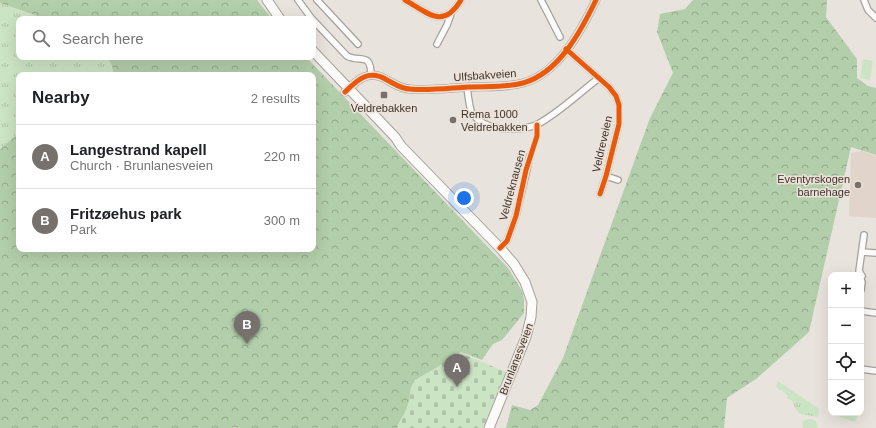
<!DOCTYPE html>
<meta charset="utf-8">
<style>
:root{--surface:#fff;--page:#f2f2f2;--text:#202124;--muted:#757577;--line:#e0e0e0;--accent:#77716d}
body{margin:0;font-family:Helvetica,sans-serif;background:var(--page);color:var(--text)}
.controls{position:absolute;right:12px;bottom:12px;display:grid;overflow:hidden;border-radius:8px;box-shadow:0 4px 16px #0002}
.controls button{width:36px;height:36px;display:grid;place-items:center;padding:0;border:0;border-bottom:1px solid var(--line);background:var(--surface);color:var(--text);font:20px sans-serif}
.you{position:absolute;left:464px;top:198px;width:14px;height:14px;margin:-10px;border:3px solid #fff;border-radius:50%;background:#1a73e8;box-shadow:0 0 0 6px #1a73e833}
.badge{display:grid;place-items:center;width:26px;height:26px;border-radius:50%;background:var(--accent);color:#fff;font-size:13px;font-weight:700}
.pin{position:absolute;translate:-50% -33px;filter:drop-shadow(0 1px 2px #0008)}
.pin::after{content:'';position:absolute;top:21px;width:14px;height:12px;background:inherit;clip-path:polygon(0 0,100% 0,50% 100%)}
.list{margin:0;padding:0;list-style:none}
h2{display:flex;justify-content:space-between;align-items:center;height:52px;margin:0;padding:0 16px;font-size:17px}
h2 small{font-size:13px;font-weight:400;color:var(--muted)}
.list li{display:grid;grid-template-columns:26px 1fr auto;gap:12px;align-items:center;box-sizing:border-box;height:64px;padding:0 16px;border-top:1px solid var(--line)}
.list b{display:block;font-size:15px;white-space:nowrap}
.list p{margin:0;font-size:13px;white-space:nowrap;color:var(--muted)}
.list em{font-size:13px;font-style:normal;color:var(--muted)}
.icon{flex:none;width:22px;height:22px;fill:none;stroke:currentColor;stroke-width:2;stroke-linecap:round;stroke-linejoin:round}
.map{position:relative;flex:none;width:876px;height:428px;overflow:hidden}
.search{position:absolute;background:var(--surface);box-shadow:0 4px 16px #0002;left:16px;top:16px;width:300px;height:44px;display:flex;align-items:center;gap:10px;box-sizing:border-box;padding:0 14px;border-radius:8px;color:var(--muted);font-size:15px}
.panel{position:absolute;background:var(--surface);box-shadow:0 4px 16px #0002;left:16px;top:72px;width:300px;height:180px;border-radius:8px}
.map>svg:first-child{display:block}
.built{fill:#e1d4ca}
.grass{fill:url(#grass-tufts)}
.forest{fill:url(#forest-crowns)}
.cemetery{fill:url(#cemetery-stones)}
.pitch{fill:#cbe4c3}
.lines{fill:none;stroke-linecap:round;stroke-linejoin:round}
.minor-casing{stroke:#a4a09c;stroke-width:8}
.tertiary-casing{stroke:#a4a09c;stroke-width:9}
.primary-casing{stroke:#a4a09c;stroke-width:11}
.minor{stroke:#fcfbfa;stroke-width:5.5}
.tertiary{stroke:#fcfbfa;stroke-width:7}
.primary{stroke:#fcfbfa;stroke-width:9}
.cycleway-casing{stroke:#eee2d8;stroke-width:8}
.cycleway{stroke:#e8590c;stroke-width:5}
.poi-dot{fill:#77716d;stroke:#eee2d8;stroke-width:1.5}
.labels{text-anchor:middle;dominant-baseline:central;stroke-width:3;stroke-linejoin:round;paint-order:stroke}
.street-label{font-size:11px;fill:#393430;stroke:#eee2d8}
.poi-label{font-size:11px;fill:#393430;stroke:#eee2d8}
</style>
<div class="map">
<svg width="876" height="428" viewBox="0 0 876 428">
<defs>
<pattern id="grass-tufts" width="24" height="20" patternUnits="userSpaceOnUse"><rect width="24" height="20" fill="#cbe4c3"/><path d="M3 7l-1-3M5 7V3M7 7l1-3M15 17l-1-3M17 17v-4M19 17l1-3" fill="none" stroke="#afc4a8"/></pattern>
<pattern id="forest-crowns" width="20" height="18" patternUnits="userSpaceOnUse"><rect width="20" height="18" fill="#b3ceaa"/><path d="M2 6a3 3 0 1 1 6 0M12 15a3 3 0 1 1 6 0" fill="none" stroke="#93a88b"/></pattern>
<pattern id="cemetery-stones" width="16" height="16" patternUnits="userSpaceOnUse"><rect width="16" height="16" fill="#cbe4c3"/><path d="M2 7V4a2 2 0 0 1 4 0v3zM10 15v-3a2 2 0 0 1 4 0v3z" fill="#afc4a8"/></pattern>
</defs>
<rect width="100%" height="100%" fill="#e9e3dd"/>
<path class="built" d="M 862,151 L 876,156 L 876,218 L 849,216 L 851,153 Z"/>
<path class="grass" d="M 0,3 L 32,14 L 43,19 L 19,19 L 19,57 L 104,57 C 112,62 113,66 113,75 L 19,75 L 19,133 L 0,149 Z
M 778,381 L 818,408 L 819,410 L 818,417 C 801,413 799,419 792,400 L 787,399 L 788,395 L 776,387 Z
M 810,419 L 816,421 L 818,428 L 803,428 L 802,423 L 804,420 Z"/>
<path class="forest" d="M 0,0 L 257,0 L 272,19 L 43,19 L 32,14 L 0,3 Z
M 693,0 L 827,0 L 826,17 L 857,59 L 857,78 L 868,86 L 876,88 L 876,155 L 851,147 L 809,332 L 756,379 L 727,398 L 724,428 L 506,428 L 512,405 L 530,410 L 538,405 L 563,358 L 650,118 L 673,73 L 657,32 L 660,14 L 685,9 Z
M 104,57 L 306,57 L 508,268 L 522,291 L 524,300 L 524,313 L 502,340 L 493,344 L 482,360 L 461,352 L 426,377 L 403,428 L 238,428 L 234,427 L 232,428 L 0,428 L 0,149 L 19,133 L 19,249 L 313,249 L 313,75 L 113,75 C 113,66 112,62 104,57 Z"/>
<path class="cemetery" d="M 461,353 L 506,372 L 483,428 L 397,428 C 399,420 406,413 408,404 C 411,394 408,390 415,380 Z"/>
<path class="pitch" d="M 863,59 L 873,61 L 870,80 L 860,78 Z
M 831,408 L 831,413 L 858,413 L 855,422 L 832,414 L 830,412 Z"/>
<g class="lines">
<defs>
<path id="minor" d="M 298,0 L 312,19
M 317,0 L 358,44
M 405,0 C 428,13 443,30 461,0
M 541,0 L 560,37
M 864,0 L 868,10 L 876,18
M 313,20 L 347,56 C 360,63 371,51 371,76
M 437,44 L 447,25 L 451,14
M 566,49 L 609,87 L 616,96 L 619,105 L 619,124 L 606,176 L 600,194
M 467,87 C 468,95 469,104 471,111 C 474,118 483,124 490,126 C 502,130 527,130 538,124 C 560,112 579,93 599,78
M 606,176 L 618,180
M 500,248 L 507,241 L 516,216 L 530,156
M 862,252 L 876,253
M 862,276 L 859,271 L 864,235
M 861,290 L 862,282
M 861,311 L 876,313
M 861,369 L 876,371"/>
<path id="tertiary" d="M 345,92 C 358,79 369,69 387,80 C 395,84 401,89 410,89 C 428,91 450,88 468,87 C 486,86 505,88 523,83 C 559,73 581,31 596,0"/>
<path id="primary" d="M 267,0 L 280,19
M 313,51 L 395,137 L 401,146 L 500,248 L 514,264 L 525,282 L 532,302 L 531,317 L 526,337 L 489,428"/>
</defs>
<use href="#minor" class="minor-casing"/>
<use href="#tertiary" class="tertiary-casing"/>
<use href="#primary" class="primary-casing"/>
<use href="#minor" class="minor"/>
<use href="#tertiary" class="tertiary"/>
<use href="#primary" class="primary"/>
<defs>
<path id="cycleway" d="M 405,0 C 428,13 443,30 461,0
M 566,49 L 609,87 L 616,96 L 619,105 L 619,124 L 606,176 L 600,194
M 345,92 C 358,79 369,69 387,80 C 395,84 401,89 410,89 C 428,91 450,88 468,87 C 486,86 505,88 523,83 C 559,73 581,31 596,0
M 500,248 L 507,241 L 516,216 L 526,170 L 537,136 L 537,125"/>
</defs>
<use href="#cycleway" class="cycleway-casing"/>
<use href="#cycleway" class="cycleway"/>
</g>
<g class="poi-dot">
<rect x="380" y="91" width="8" height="8" rx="2"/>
<circle cx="453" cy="120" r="4"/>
<circle cx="858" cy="185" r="4"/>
</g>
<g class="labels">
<g class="street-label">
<text transform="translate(485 75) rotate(-4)">Ulfsbakveien</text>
<text transform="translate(602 144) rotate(-77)">Veldreveien</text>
<text transform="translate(512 185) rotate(-75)">Veldreknausen</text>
<text transform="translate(516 359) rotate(-69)">Brunlanesveien</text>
</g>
<g class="poi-label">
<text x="384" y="108">Veldrebakken</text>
<text x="461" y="114" text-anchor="start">Rema 1000<tspan x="461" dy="13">Veldrebakken</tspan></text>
<text x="850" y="179" text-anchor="end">Eventyrskogen<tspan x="850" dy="13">barnehage</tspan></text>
</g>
</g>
</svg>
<div class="controls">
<button>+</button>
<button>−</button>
<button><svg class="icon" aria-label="locate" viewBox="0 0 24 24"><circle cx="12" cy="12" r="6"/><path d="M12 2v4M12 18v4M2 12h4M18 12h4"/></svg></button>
<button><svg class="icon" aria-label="layers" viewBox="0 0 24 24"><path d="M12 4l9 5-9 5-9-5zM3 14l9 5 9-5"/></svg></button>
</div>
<div class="you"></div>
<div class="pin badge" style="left:457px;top:387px">A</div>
<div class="pin badge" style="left:247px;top:344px">B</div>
<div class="search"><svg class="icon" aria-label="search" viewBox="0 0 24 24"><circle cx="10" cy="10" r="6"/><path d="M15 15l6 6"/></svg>Search here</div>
<section class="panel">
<h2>Nearby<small>2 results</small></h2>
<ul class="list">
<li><span class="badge">A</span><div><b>Langestrand kapell</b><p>Church · Brunlanesveien</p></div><em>220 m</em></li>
<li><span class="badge">B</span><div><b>Fritzøehus park</b><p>Park</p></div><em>300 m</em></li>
</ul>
</section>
</div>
